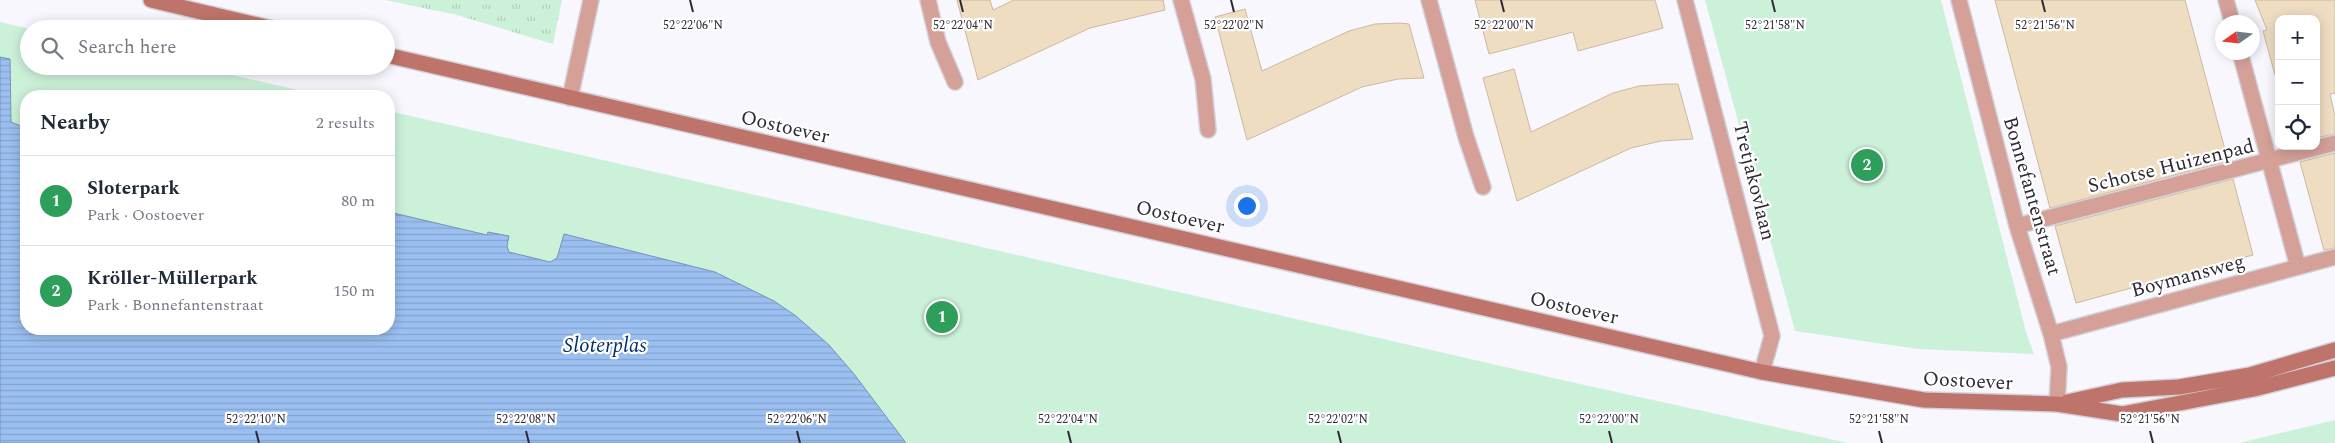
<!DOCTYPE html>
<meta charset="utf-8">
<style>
:root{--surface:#fff;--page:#f6f6f7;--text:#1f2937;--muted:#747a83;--line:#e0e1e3;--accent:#111827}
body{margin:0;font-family:Spectral,serif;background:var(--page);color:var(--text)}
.controls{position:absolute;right:15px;top:15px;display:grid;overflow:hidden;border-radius:10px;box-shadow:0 2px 12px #0003}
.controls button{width:45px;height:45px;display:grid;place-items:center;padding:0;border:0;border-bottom:1px solid var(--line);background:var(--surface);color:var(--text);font:25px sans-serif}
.compass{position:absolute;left:2215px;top:15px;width:45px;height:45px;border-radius:50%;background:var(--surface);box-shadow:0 2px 12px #0003;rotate:256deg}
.you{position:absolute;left:1246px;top:205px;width:18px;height:18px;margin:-12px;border:4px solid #fff;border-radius:50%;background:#1a73e8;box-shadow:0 0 0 8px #1a73e833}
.badge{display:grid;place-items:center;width:32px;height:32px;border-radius:50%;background:var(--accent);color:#fff;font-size:16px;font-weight:700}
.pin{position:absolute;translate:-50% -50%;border:2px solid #fff;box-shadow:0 1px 5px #0006}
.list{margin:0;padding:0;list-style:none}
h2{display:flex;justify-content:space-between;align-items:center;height:65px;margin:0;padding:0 20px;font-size:21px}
h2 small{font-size:16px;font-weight:400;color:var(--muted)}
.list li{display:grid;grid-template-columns:32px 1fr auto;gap:15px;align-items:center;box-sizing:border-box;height:90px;padding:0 20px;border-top:1px solid var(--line)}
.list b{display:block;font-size:19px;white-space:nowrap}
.list p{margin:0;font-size:16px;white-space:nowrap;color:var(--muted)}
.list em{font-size:16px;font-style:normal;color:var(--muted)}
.icon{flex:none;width:28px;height:28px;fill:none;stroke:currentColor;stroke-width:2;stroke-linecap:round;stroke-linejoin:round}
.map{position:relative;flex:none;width:2335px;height:443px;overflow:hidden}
.search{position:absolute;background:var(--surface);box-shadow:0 2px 12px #0003;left:20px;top:20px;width:375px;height:55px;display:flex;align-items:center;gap:12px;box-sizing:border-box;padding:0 18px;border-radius:28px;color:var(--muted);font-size:19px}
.panel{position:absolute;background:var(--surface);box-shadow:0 2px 12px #0003;left:20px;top:90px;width:375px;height:245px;border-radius:20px}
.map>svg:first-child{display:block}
.grass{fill:url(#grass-tufts)}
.green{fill:#ccf1d9}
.water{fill:url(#water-rules);stroke:#7992b8}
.building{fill:#efddc2;stroke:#cbba9f}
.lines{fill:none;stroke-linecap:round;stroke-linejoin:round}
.street-casing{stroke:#d3d2d9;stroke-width:18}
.secondary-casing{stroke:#d3d2d9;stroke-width:18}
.street{stroke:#d4a098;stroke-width:15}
.secondary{stroke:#be746a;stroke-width:15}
.ticks{fill:none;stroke:#2d2a35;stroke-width:2}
.labels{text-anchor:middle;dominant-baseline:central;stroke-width:4.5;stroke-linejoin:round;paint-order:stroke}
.street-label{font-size:20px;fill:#2d2a35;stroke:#fff}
.water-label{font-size:21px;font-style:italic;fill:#003169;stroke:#fff}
.ticks-label{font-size:12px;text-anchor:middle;fill:#2d2a35;stroke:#fff;stroke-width:4.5;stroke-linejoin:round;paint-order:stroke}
</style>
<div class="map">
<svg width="2335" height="443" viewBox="0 0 2335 443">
<defs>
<pattern id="grass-tufts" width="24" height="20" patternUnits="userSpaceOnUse" patternTransform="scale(1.25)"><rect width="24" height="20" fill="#ccf1d9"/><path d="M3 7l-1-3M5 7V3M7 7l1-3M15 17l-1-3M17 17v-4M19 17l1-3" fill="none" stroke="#b0cfbb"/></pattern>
<pattern id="water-rules" width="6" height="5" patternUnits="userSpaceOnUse" patternTransform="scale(1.25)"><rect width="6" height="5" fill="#9abff0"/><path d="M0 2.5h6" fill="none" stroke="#85a4ce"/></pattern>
</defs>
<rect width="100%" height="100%" fill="#f8f7fd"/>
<path class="grass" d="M 385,0 L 562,0 L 553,44 L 457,15 Z"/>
<path class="green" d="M 1705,0 L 1941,0 L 2026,332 L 2034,354 L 1918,349 L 1795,331 Z
M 0,22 L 29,29 L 29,66 L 192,66 L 324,96 L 26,96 L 26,154 L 0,147 Z
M 389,111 L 1571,382 L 1848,443 L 854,443 L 389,258 Z
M 2335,420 L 2335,443 L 2239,443 Z"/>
<path class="water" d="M 0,57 L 10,59 L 11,122 L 26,128 L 26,329 L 389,329 L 389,212 L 487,235 L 488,232 L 509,236 L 507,246 L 509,252 L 550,262 L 557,258 L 564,234 L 715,272 L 774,301 L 796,316 L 829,345 L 854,374 L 906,443 L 0,443 Z"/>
<path class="building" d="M 957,0 L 990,0 L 993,10 L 1014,0 L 1163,0 L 1165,10 L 1090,28 L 978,80 Z
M 1475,0 L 1655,0 L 1663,28 L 1578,51 L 1573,32 L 1489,54 Z
M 1995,0 L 2185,0 L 2228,161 L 2050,208 Z
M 2255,0 L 2335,0 L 2335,93 L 2330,94 L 2335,116 L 2335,134 L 2316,138 L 2316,19 L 2279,19 L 2279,83 L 2276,75 L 2275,75 L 2263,31 L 2267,30 Z
M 1245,9 L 1262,71 L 1349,31 L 1375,24 L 1400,23 L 1409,24 L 1424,78 L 1398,79 L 1362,87 L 1247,140 L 1215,17 Z
M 1514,69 L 1531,132 L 1613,93 L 1639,86 L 1667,84 L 1678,84 L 1693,139 L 1661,141 L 1631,148 L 1517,201 L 1483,78 Z
M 2335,153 L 2335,248 L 2324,250 L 2300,162 Z
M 2233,179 L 2253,255 L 2076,303 L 2055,226 Z"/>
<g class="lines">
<defs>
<path id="street" d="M 928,0 L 938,42 L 955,82
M 1181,0 L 1203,79 L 1208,130
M 1429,0 L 1466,137 L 1483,187
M 1685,0 L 1772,336 L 1762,372
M 1959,0 L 2017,226 L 2051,334 L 2059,367 L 2057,404
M 2226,0 L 2232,22
M 2240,52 L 2298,267
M 570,98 L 591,0
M 2017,226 L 2335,143
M 2051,334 L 2335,257"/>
<path id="secondary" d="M 151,0 L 274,29
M 386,55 L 1762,372 L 1924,400 L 2057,404 L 2122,414 L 2254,389 L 2335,368
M 2067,402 L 2122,390 L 2179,387 L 2250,375 L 2335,350"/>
</defs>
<use href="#street" class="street-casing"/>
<use href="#secondary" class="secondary-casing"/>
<use href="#street" class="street"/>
<use href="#secondary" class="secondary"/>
</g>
<path class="ticks" d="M 690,0 L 693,12M 960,0 L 963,12M 1231,0 L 1234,12M 1501,0 L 1504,12M 1772,0 L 1775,12M 2042,0 L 2045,12M 256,431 L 259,443M 526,431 L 529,443M 797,431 L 800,443M 1068,431 L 1071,443M 1338,431 L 1341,443M 1609,431 L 1612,443M 1879,431 L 1882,443M 2150,431 L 2153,443"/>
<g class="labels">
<g class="street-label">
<text transform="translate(785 127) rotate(13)">Oostoever</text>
<text transform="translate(2171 166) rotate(-14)">Schotse Huizenpad</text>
<text transform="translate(1754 181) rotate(76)">Tretjakovlaan</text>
<text transform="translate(2032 196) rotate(74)">Bonnefantenstraat</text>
<text transform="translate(1180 217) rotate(13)">Oostoever</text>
<text transform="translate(2188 276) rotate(-15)">Boymansweg</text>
<text transform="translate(1574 308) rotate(13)">Oostoever</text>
<text transform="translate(1968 381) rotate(3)">Oostoever</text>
</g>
<g class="water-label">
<text x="605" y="346">Sloterplas</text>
</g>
</g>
<g class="ticks-label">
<text x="963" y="29">52°22'04"N</text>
<text x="1234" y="29">52°22'02"N</text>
<text x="1504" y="29">52°22'00"N</text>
<text x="1775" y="29">52°21'58"N</text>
<text x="693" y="29">52°22'06"N</text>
<text x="2045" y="29">52°21'56"N</text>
<text x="256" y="423">52°22'10"N</text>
<text x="526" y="423">52°22'08"N</text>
<text x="797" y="423">52°22'06"N</text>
<text x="1068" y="423">52°22'04"N</text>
<text x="1338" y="423">52°22'02"N</text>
<text x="1609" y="423">52°22'00"N</text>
<text x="1879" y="423">52°21'58"N</text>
<text x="2150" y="423">52°21'56"N</text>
</g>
</svg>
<div class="controls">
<button>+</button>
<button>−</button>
<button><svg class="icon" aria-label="locate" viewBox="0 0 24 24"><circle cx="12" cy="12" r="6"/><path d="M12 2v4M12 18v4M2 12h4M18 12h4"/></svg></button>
</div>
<svg class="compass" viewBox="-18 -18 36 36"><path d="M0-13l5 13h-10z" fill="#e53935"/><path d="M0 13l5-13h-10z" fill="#747a83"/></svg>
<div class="you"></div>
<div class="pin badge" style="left:942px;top:317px;background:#2e9e5b">1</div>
<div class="pin badge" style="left:1867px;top:165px;background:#2e9e5b">2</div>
<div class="search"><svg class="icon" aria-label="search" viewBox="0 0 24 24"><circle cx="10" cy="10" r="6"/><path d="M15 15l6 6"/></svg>Search here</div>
<section class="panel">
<h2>Nearby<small>2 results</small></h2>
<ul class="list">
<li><span class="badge" style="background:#2e9e5b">1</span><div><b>Sloterpark</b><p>Park · Oostoever</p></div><em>80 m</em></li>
<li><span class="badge" style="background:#2e9e5b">2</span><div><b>Kröller-Müllerpark</b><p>Park · Bonnefantenstraat</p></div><em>150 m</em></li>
</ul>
</section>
</div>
